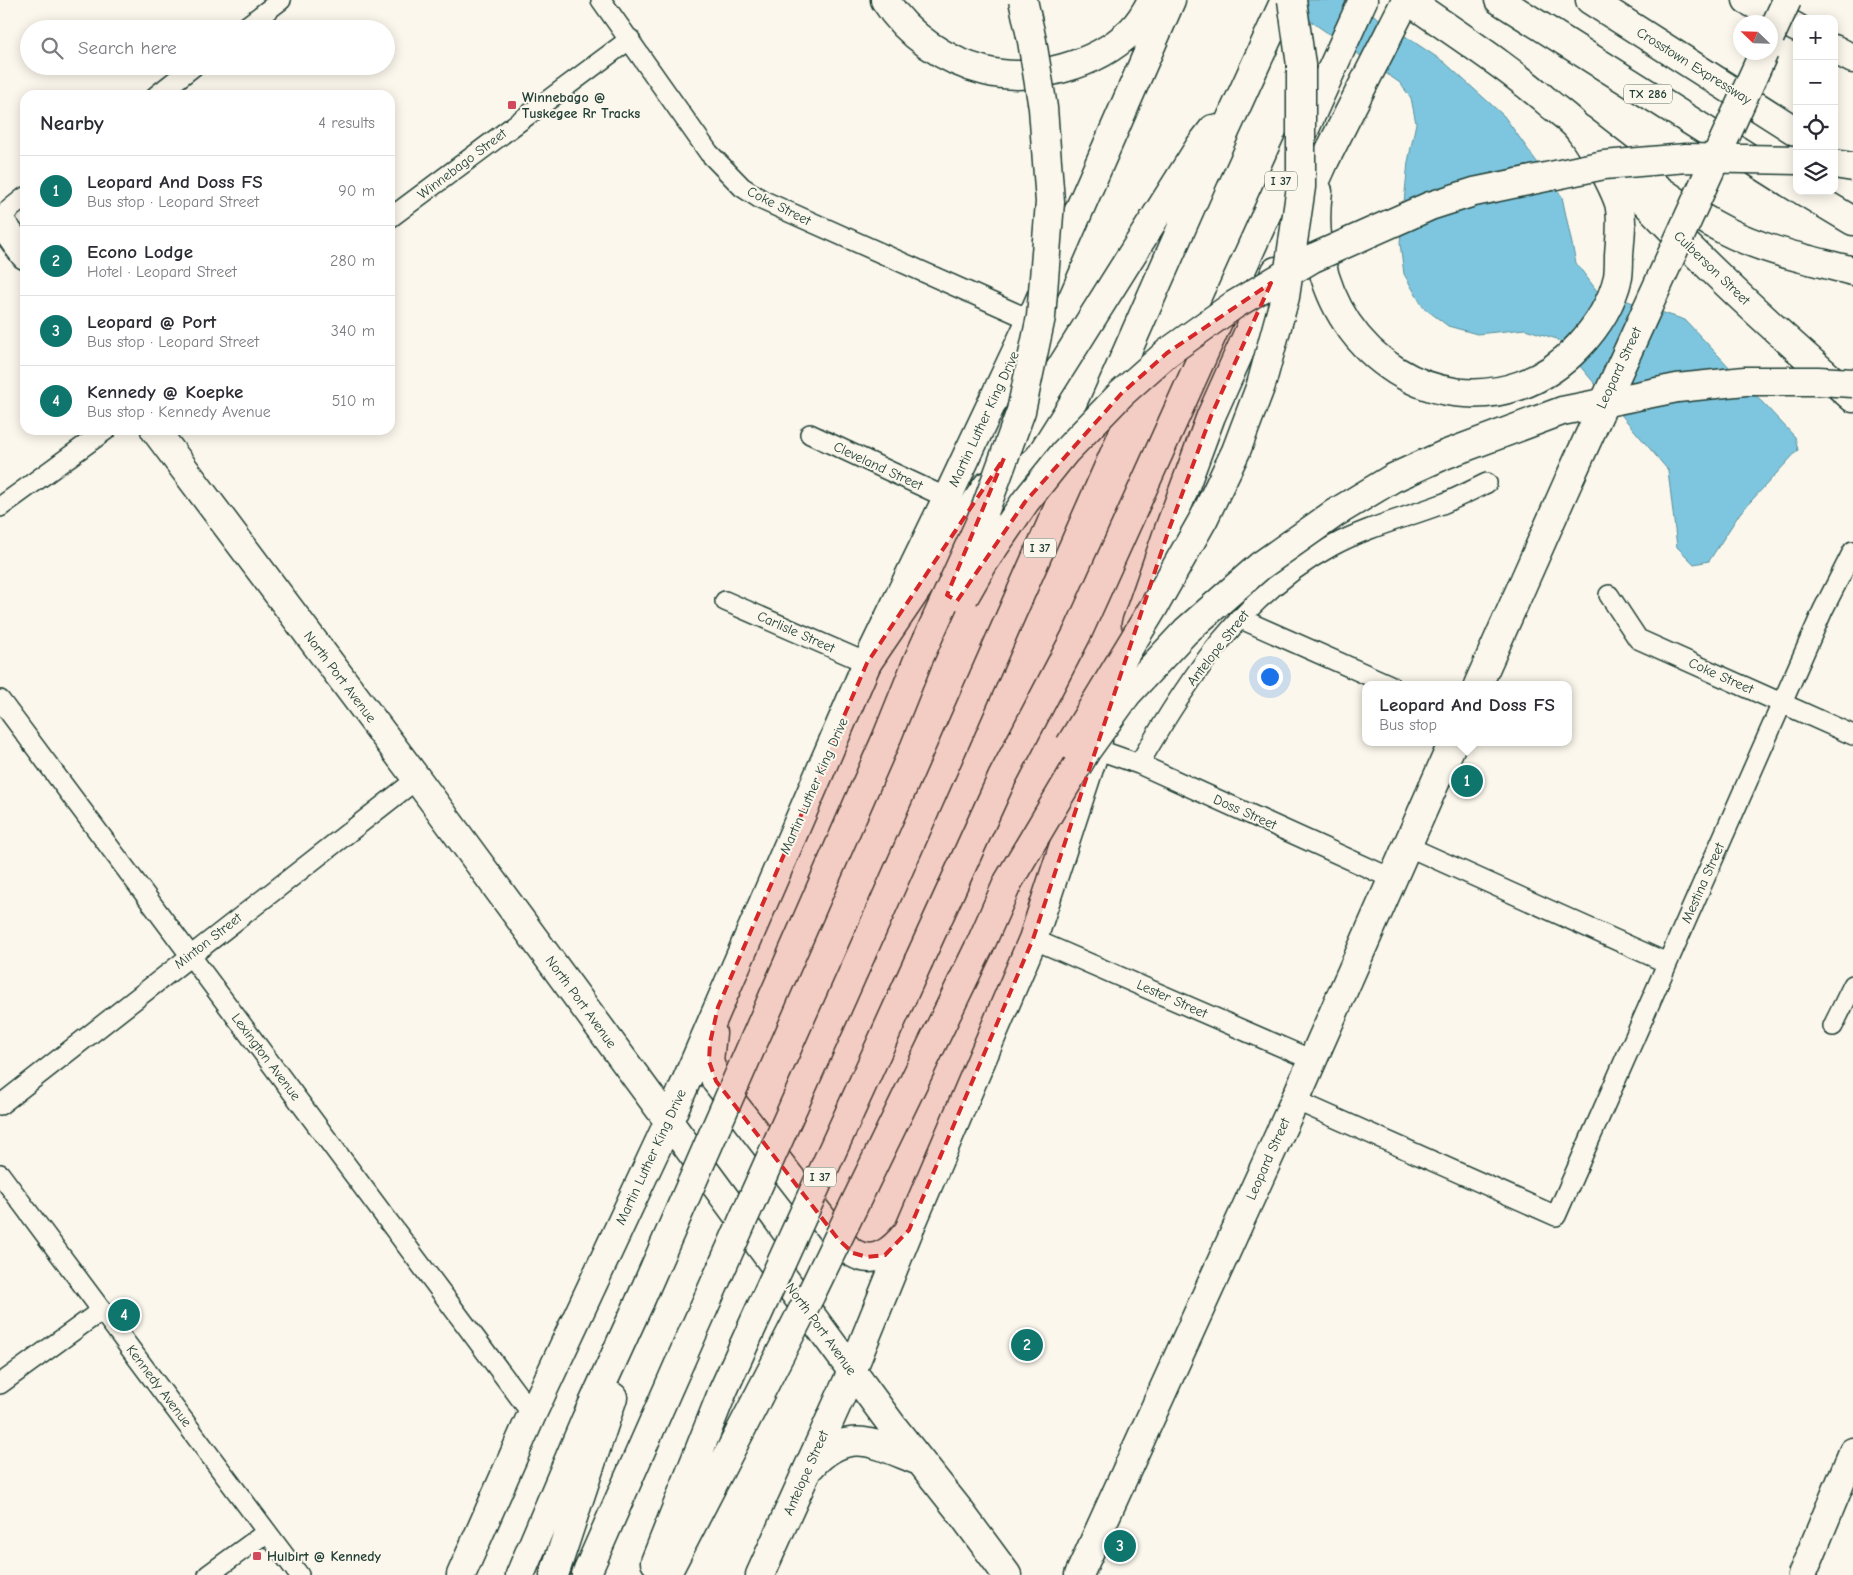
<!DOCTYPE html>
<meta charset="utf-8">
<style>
:root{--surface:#fff;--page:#f2f2f3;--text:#2b2b33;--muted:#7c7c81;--line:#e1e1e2;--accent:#0f766e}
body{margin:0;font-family:"Comic Neue",sans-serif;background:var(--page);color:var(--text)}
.controls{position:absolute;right:15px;top:15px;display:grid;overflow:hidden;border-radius:10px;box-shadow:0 2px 12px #0003}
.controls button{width:45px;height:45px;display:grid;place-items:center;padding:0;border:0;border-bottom:1px solid var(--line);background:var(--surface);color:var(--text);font:25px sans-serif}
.compass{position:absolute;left:1733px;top:15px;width:45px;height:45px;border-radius:50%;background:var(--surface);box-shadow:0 2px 12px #0003;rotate:293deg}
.you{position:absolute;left:1269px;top:676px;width:18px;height:18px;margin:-12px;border:4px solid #fff;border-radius:50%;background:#1a73e8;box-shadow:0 0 0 8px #1a73e833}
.badge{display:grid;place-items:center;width:32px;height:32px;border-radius:50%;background:var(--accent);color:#fff;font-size:16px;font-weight:700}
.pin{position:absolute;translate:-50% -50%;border:2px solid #fff;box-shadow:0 1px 5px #0006}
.popup{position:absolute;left:1362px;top:681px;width:210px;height:65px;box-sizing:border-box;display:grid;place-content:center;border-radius:10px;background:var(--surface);filter:drop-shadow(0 1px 4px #0005);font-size:16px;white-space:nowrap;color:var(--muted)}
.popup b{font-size:19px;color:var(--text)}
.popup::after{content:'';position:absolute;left:50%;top:100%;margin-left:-10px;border:10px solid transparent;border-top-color:var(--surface)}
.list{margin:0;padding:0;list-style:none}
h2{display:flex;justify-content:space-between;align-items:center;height:65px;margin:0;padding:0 20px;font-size:21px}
h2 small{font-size:16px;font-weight:400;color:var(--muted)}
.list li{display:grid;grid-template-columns:32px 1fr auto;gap:15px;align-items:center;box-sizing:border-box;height:70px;padding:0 20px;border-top:1px solid var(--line)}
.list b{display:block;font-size:19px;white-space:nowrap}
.list p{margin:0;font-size:16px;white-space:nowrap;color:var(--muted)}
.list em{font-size:16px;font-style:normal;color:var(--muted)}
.icon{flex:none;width:28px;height:28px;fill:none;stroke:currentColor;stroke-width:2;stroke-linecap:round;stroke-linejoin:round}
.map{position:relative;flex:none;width:1853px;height:1575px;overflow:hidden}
.search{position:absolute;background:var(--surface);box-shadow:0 2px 12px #0003;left:20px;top:20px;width:375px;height:55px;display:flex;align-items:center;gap:12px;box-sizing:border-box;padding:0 18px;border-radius:28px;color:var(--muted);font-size:19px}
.panel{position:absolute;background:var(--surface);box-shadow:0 2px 12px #0003;left:20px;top:90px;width:375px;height:345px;border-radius:15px}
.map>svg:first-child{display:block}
.water{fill:#7ec6df;stroke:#588f9b}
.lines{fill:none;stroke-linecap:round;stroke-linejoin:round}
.street-casing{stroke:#1f3d34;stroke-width:22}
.secondary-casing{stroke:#1f3d34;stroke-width:31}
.highway-casing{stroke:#1f3d34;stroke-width:31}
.street{stroke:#fbf7ec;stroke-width:19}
.secondary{stroke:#fbf7ec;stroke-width:28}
.highway{stroke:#fbf7ec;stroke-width:28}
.secondary-bridge-casing{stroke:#1f3d34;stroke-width:31;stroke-linecap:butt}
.highway-bridge-casing{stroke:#1f3d34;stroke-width:31;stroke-linecap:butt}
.secondary-bridge{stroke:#fbf7ec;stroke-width:28}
.highway-bridge{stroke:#fbf7ec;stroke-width:28}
.marked{fill:#d62828;fill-opacity:0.2;stroke:#d62828;stroke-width:4;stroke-dasharray:10 6;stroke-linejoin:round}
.poi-dot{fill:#d1495b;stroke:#fbf7ec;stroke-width:2}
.labels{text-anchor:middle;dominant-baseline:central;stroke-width:4;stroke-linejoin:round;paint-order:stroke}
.shield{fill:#fbf7ec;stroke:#61756b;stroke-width:1}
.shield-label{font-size:12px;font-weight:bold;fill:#1f3d34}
.street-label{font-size:14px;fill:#1f3d34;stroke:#fbf7ec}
.poi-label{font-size:14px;font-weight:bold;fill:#1f3d34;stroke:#fbf7ec;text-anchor:start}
</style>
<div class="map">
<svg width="1853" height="1575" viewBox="0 0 1853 1575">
<rect width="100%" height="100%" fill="#fbf7ec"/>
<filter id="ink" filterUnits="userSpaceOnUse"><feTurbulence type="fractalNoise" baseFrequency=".02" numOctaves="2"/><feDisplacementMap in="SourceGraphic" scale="10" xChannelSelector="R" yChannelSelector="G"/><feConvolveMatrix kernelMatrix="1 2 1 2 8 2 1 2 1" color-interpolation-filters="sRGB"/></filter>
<g filter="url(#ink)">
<path class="water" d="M 1280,0 L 1351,0 L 1444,62 L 1504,116 L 1562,197 L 1576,263 L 1597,291 L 1685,320 L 1795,437 L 1798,450 L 1740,513 L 1709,561 L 1694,564 L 1677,547 L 1668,470 L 1557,339 L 1525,329 L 1477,334 L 1448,326 L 1423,307 L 1404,274 L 1400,243 L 1408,162 L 1416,123 L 1411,98 L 1400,83 Z"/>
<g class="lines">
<defs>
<path id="street" d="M 601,0 L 709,153 L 742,187 L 762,200 L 1031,320
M 243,29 L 281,0
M 157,95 L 194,66
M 0,217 L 25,197
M 390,218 L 630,39
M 810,434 L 947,498
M 0,507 L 106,430
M 1609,595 L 1638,639 L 1853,735
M 725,601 L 867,663
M 1239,618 L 1390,685
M 0,700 L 532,1414
M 1096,749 L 1139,764 L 1393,879
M 1139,764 C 1188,679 1243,594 1332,546 C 1367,527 1405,518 1442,504 C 1457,498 1472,490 1487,483
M 1407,846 L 1667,963
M 1033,939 L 1312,1060
M 1833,1026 L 1853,985
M 1295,1100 L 1556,1216 L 1823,610 L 1853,551
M 0,1105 L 417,779
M 0,1174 L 299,1575
M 0,1384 L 102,1310
M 208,1575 L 267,1532"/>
<path id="secondary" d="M 885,0 C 907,35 945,61 985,71 C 1032,83 1097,65 1131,31 C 1140,22 1146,12 1152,0
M 1747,0 L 1797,28
M 1834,49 L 1853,59
M 1610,164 C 1685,248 1768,324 1853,398
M 1318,191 C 1312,236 1321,284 1347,323 C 1401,403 1509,420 1578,347 C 1596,328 1612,303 1618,277 C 1619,270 1619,262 1619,255 C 1620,238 1623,220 1619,203 C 1613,185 1592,147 1580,131 C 1573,121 1561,113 1551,105 C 1507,66 1456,34 1408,0
M 1299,218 L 1325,160 L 1406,0
M 0,221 L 25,255
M 155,430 L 417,779 L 894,1428 L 959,1510 L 1007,1575
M 1136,624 L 1168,532 L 1211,416 L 1276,271
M 1478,685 L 1569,480
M 712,1033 L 709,1061 L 716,1081 L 838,1239 C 843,1243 848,1250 853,1253 C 875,1266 893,1250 906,1234
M 811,1466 C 848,1425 876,1444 919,1461
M 461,1575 L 532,1414 L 669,1121 L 867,663 L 947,498 L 1031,320 L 1171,0
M 760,1575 L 852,1371 L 909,1230 L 1033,939 L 1098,741
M 1079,1575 L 1295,1100 L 1453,742
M 1802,1575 L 1853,1452"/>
<path id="highway" d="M 1499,0 L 1797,188
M 1590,0 L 1797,132
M 1580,129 C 1627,165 1673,204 1726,231 C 1765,251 1811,260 1853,271
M 1803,191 L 1853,221
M 1016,439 L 1200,146 L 1213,129
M 867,663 L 987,486
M 880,912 L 1201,184 L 1285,0
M 919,960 L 1002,778 L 1078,632 L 1363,0
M 655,1562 L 722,1393
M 520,1575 L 586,1419 L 640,1301
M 554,1575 L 613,1397
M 586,1575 L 694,1330
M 666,1575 L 757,1399"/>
</defs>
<use href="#street" class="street-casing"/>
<use href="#secondary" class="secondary-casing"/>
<use href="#highway" class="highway-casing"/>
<use href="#street" class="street"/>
<use href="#secondary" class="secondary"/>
<use href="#highway" class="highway"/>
<defs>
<path id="secondary-bridge" d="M 1770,37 L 1787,0
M 1569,480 L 1764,52"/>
<path id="highway-bridge" d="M 1834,164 L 1853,167
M 964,597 L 984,562 L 1025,502 L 1065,452 L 1121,394 L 1167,353 L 1234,305 L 1313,258 L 1430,206 L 1474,192 L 1604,165 L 1686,158 L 1797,160
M 1070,745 L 1153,608 L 1204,518 L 1236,451 L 1261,385 L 1285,297 L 1301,187 L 1301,65 L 1292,0
M 640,1301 L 887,737 L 918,660 L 982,518 L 1021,411 L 1041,317 L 1050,202 L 1043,108 L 1032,41 L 1023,0
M 694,1330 L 880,912
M 722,1393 L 919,960
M 757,1399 L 811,1294 L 982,941 L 1008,882 L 1086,751 L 1127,694 L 1186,631 L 1260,566 L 1335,513 L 1393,478 L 1444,455 L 1562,411 L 1677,388 L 1745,381 L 1818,381 L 1853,383"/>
</defs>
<use href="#secondary-bridge" class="secondary-bridge-casing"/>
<use href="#highway-bridge" class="highway-bridge-casing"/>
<use href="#secondary-bridge" class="secondary-bridge"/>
<use href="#highway-bridge" class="highway-bridge"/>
</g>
</g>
<path class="marked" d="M 1271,283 L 1211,416 L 1168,532 L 1033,939 L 909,1230 L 885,1255 L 867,1257 L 853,1253 L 838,1239 L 716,1081 L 709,1061 L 710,1043 L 718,1007 L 867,663 L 1004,458 L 947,595 L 957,601 L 1025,502 L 1121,394 L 1167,353 Z"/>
<g class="poi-dot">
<rect x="507" y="100" width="10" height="10" rx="2.5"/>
<rect x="252" y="1551" width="10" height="10" rx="2.5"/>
</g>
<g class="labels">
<g class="shield">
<rect x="1624" y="84.5" width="48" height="19" rx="4"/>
<rect x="1265" y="171.5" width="32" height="19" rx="4"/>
<rect x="1024" y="538.5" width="32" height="19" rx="4"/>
<rect x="804" y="1167.5" width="32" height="19" rx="4"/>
</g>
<g class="shield-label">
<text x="1648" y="94">TX 286</text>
<text x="1281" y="181">I 37</text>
<text x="1040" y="548">I 37</text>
<text x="820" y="1177">I 37</text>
</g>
<g class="street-label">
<text transform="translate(1694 66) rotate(32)">Crosstown Expressway</text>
<text transform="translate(462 164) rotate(-37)">Winnebago Street</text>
<text transform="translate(779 206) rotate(27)">Coke Street</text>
<text transform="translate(1712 268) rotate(44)">Culberson Street</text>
<text transform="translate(1619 368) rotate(-65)">Leopard Street</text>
<text transform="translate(984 419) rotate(-65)">Martin Luther King Drive</text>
<text transform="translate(878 466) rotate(25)">Cleveland Street</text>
<text transform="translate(796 632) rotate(24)">Carlisle Street</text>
<text transform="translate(1218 648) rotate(-52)">Antelope Street</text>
<text transform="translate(1721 676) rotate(24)">Coke Street</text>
<text transform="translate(340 677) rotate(53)">North Port Avenue</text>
<text transform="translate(814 786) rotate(-66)">Martin Luther King Drive</text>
<text transform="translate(1245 812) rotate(24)">Doss Street</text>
<text transform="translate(1703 883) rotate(-66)">Mestina Street</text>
<text transform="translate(208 941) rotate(-38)">Minton Street</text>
<text transform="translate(1172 999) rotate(24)">Lester Street</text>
<text transform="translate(581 1002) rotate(54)">North Port Avenue</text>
<text transform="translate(266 1057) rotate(53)">Lexington Avenue</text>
<text transform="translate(651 1157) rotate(-65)">Martin Luther King Drive</text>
<text transform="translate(1268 1159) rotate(-66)">Leopard Street</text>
<text transform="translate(821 1329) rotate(54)">North Port Avenue</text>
<text transform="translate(159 1386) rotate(53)">Kennedy Avenue</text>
<text transform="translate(806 1473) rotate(-66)">Antelope Street</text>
</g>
<g class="poi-label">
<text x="522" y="97">Winnebago @<tspan x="522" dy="16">Tuskegee Rr Tracks</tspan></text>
<text x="267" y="1556">Hulbirt @ Kennedy</text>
</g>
</g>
</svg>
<div class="controls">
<button>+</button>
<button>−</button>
<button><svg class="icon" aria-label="locate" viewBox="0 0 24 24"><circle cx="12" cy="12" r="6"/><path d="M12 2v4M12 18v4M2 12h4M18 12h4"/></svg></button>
<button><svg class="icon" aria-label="layers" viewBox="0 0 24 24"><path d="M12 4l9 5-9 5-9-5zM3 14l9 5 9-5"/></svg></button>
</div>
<svg class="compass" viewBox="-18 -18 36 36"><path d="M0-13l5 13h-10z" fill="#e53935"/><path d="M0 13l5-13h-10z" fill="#7c7c81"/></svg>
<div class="you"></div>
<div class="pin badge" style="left:1467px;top:781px">1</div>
<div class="popup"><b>Leopard And Doss FS</b>Bus stop</div>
<div class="pin badge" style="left:1027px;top:1345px">2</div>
<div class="pin badge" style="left:1120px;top:1546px">3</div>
<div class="pin badge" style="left:124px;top:1315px">4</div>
<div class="search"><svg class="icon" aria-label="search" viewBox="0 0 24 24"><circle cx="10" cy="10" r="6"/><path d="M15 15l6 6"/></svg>Search here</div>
<section class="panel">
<h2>Nearby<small>4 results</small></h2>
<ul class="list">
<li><span class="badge">1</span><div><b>Leopard And Doss FS</b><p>Bus stop · Leopard Street</p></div><em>90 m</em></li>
<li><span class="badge">2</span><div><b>Econo Lodge</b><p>Hotel · Leopard Street</p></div><em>280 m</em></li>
<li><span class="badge">3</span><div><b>Leopard @ Port</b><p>Bus stop · Leopard Street</p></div><em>340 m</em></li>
<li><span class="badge">4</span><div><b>Kennedy @ Koepke</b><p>Bus stop · Kennedy Avenue</p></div><em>510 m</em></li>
</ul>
</section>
</div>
